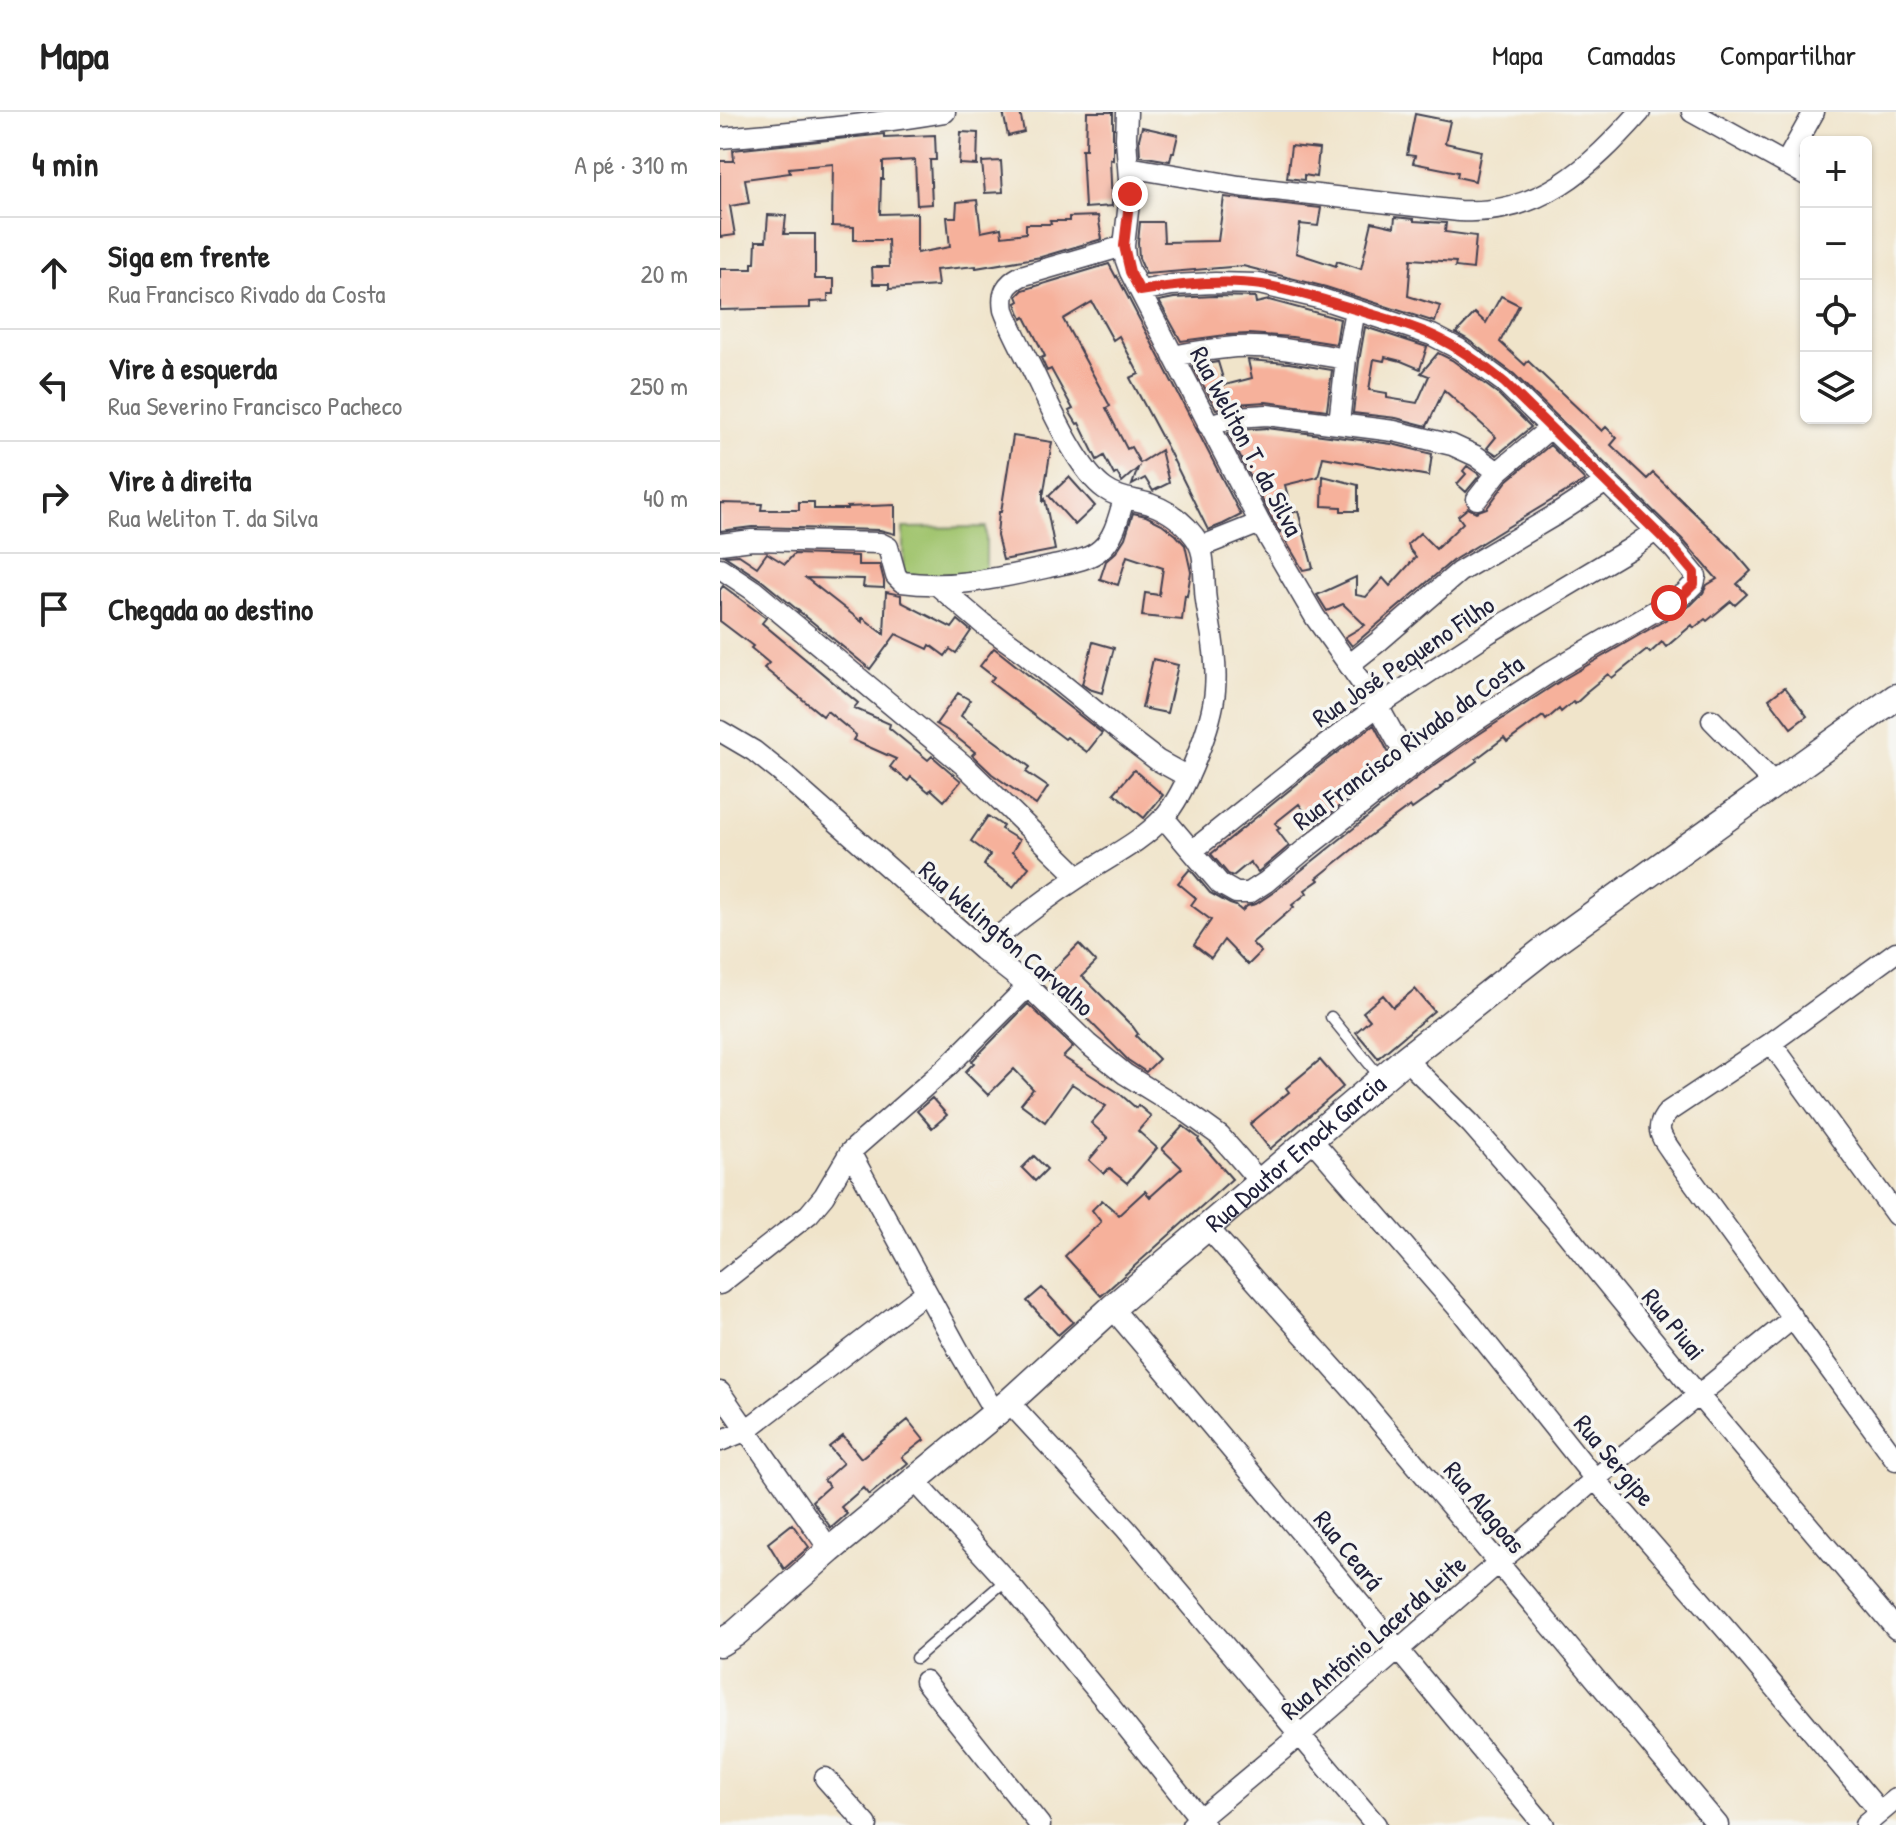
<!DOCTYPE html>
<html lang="pt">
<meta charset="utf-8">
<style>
:root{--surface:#fff;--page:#f6f6f6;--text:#222;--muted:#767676;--line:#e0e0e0}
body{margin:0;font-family:"Patrick Hand",sans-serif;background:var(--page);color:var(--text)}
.controls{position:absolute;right:24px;top:24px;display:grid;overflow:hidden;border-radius:12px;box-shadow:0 2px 6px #0004}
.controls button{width:72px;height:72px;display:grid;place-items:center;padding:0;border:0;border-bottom:2px solid var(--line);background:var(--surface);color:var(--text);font:40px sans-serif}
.stop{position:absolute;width:24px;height:24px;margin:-18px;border:6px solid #d93025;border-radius:50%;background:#fff}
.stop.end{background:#d93025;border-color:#fff;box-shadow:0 2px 8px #0008}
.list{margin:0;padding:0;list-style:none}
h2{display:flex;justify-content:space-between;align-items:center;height:104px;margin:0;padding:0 32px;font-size:34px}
h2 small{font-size:26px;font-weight:400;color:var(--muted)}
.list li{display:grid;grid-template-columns:52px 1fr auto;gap:24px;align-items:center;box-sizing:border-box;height:112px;padding:0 32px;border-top:2px solid var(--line)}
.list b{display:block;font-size:30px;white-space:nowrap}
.list p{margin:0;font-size:26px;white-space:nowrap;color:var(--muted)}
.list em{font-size:26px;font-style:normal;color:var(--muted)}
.icon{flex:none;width:44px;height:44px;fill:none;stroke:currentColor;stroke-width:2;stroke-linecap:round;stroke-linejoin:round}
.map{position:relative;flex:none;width:1176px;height:1713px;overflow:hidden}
header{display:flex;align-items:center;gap:48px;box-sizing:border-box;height:112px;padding:0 40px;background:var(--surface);border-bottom:2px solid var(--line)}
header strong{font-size:38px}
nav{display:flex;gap:44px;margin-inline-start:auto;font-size:28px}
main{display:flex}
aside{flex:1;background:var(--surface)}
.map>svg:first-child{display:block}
.green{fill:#a0c46d;stroke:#617354;stroke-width:2}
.building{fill:#f6b19b}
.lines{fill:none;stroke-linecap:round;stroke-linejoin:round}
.service-casing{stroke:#413f50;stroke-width:13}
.minor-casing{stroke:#413f50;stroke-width:23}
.tertiary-casing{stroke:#413f50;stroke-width:29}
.service{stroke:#fff;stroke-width:10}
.minor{stroke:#fff;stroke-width:20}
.tertiary{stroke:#fff;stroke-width:26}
.route{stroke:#d93025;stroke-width:10}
.labels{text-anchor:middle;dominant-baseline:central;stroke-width:7;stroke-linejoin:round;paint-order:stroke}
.street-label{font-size:26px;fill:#22223b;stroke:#f6f6f2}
</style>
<header>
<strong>Mapa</strong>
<nav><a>Mapa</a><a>Camadas</a><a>Compartilhar</a></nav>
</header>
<main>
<aside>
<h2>4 min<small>A pé · 310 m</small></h2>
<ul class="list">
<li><svg class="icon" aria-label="ahead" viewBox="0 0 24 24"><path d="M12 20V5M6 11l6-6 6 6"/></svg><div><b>Siga em frente</b><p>Rua Francisco Rivado da Costa</p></div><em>20 m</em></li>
<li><svg class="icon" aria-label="left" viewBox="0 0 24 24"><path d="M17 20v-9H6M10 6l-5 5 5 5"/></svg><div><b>Vire à esquerda</b><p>Rua Severino Francisco Pacheco</p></div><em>250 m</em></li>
<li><svg class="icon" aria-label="right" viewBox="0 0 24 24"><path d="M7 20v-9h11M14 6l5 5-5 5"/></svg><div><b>Vire à direita</b><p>Rua Weliton T. da Silva</p></div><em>40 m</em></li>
<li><svg class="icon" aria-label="arrive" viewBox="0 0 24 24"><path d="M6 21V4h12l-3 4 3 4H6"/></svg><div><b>Chegada ao destino</b></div></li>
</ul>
</aside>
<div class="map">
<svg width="1176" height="1713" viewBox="0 0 1176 1713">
<rect width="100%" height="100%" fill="#f6f6f2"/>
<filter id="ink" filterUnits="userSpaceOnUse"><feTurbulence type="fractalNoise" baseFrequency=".0125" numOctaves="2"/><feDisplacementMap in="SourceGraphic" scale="16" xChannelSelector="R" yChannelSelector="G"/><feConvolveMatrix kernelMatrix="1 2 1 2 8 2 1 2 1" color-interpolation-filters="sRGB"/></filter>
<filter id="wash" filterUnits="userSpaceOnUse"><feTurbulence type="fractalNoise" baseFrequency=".006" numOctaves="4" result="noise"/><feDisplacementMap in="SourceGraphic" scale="32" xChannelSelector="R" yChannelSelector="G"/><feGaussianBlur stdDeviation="1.8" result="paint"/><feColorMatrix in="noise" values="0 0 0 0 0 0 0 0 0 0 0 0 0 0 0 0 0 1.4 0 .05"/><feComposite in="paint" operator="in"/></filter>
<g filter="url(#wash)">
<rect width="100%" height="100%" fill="#f0e4ca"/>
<path class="green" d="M 266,415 L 266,467 L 183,467 L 183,416 Z"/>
<g id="blocks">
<path class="building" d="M 283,0 L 300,0 L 304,20 L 288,24 Z
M 367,0 L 393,0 L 393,48 L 390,47 L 392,94 L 365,96 L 362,37 L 366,37 Z
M 695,2 L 730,9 L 725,31 L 761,39 L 755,69 L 737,65 L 738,60 L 693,51 L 695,44 L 687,43 Z
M 422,15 L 458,23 L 454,40 L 452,40 L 450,49 L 420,44 L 419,27 Z
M 241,20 L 258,21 L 257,53 L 239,52 Z
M 164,22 L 164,25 L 215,23 L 216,48 L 210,48 L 212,92 L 197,93 L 195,48 L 163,50 L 163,67 L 161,67 L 160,102 L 197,101 L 197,141 L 230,135 L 227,105 L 236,105 L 237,90 L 257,88 L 261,120 L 281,116 L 282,124 L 306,121 L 306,112 L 331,112 L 330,109 L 349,109 L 349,105 L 378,104 L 382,127 L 321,145 L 256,156 L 256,154 L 216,158 L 218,174 L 169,177 L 169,172 L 153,172 L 152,155 L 169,155 L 168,128 L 134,128 L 134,115 L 112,114 L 113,52 L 69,56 L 70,61 L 25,67 L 29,91 L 10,94 L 15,123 L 0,125 L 0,49 L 14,49 L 13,38 Z
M 571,34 L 599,37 L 596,65 L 584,63 L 584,68 L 567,66 Z
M 281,49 L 283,80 L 265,81 L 262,50 Z
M 504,85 L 601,96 L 598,114 L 580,112 L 576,141 L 616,154 L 617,149 L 641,157 L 652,110 L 674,115 L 675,105 L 694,107 L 694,109 L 726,111 L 725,120 L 756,124 L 753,157 L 735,155 L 736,150 L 691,147 L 688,184 L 720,194 L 715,210 L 606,175 L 523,154 L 426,162 L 419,146 L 418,130 L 420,110 L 443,110 L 444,130 L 498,129 Z
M 48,103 L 66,104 L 64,122 L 95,122 L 95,167 L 114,167 L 114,182 L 108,182 L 108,189 L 90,190 L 90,196 L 0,198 L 0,157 L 32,157 L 32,151 L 35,151 L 36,129 L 46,129 Z
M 389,152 L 396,165 L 397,164 L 521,403 L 503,412 L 488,418 L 447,335 L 410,266 L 419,262 L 399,224 L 393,228 L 372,190 L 343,207 L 390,294 L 386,296 L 407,337 L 411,335 L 420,351 L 441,338 L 449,371 L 433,379 L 425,366 L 412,373 L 418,356 L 402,370 L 397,361 L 394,363 L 384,344 L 377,348 L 359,311 L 357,312 L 349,299 L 353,297 L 331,257 L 327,259 L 321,246 L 325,244 L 305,205 L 302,207 L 296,191 L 299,189 L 297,184 L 303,178 Z
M 495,184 L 535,185 L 536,191 L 549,188 L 620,207 L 616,232 L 572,225 L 529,222 L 506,223 L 461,229 L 439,189 L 454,186 Z
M 781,184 L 799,193 L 780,230 L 805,253 L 808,249 L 882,319 L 886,315 L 897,326 L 891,333 L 927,367 L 933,361 L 1014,439 L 1031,459 L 1017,472 L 1027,482 L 1015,493 L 1011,489 L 987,509 L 985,507 L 974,516 L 972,513 L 946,535 L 942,530 L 930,541 L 927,538 L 892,566 L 888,562 L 866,580 L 867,581 L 855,592 L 853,590 L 841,600 L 839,597 L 826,608 L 823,604 L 787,630 L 784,626 L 756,647 L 757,649 L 720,675 L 721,676 L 709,685 L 692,697 L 690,694 L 643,729 L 597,766 L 599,768 L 585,778 L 587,781 L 572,793 L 574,795 L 532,831 L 541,840 L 528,853 L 504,828 L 491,846 L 474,833 L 491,808 L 471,793 L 476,786 L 458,771 L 470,757 L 490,781 L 510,792 L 516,794 L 522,799 L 527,794 L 536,792 L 554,780 L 699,664 L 750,628 L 842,568 L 971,493 L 983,481 L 987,473 L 997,467 L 962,427 L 794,262 L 747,227 L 736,221 L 755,201 L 766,211 Z
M 645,215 L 707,235 L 700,257 L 681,249 L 665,245 L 664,249 L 654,247 L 649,278 L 667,281 L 667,286 L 697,291 L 709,264 L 701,261 L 718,241 L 732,248 L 777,281 L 811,315 L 777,343 L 767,336 L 776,325 L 724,278 L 707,314 L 676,306 L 633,301 L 639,249 Z
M 528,248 L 569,251 L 612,258 L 607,298 L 546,290 L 515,292 L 496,297 L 473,254 L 498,250 L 505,273 L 532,266 Z
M 547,316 L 672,332 L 712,342 L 709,364 L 603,345 L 598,365 L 565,373 L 572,401 L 578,399 L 593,456 L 583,458 L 567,431 L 563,419 L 560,420 L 551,405 L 508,321 L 518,318 Z
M 293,324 L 332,330 L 324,379 L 323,377 L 323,389 L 325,387 L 335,438 L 283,448 L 277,424 L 279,400 L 281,400 Z
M 830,333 L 865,368 L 732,449 L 632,534 L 625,525 L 645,513 L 623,492 L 607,499 L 597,483 L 636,465 L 636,483 L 646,485 L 663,466 L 670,474 L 696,445 L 690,438 L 688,432 L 700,421 L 716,437 L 743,411 L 738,404 L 748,396 L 756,400 L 767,396 L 787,369 Z
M 747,354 L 760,363 L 746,380 L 737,372 L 746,362 L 743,359 Z
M 603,364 L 638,373 L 638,399 L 621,399 L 621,395 L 602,394 Z
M 349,365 L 375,394 L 355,413 L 329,384 Z
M 79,390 L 94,390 L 94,397 L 127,397 L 127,395 L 175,393 L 175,422 L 160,418 L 32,415 L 0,419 L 0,391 L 42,392 L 41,398 L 79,398 Z
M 413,401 L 426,404 L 442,412 L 456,423 L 465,433 L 471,460 L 467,484 L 465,483 L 462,508 L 422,504 L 425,481 L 439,483 L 443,456 L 407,444 L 398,473 L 380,467 L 386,449 L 396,440 L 405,426 Z
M 47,441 L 65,452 L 74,442 L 138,444 L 138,453 L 160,453 L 164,469 L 164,476 L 143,475 L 144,467 L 86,466 L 142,510 L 142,505 L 164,522 L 166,480 L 181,483 L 181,490 L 232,516 L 238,508 L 251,519 L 236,541 L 230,537 L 225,544 L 210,533 L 208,537 L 176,522 L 150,557 L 41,468 L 5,444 L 19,443 L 37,455 Z
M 3,474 L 46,506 L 42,511 L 138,591 L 134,596 L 170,612 L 169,616 L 208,648 L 212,644 L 241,669 L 224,689 L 211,677 L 209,680 L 191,665 L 188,669 L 170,655 L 176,647 L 133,628 L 136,623 L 107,599 L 103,604 L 44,556 L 49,551 L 31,536 L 33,534 L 0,509 L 0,478 Z
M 373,530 L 394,536 L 382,581 L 369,577 L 362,572 Z
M 274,536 L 382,621 L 367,640 L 347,625 L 345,627 L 270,570 L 274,565 L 260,554 Z
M 433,547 L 458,553 L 447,601 L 422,596 Z
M 1065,575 L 1087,604 L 1071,616 L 1049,587 Z
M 238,581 L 250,588 L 241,604 L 310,655 L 306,660 L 328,675 L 316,693 L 272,662 L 252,643 L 255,640 L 230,620 L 216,612 Z
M 654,613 L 674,651 L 594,714 L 579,692 L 555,711 L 560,716 L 557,718 L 569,734 L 538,760 L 530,750 L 513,764 L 508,762 L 491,742 L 599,654 Z
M 414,658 L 443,683 L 424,706 L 394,681 Z
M 268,704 L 283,714 L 281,717 L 299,728 L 292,740 L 309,755 L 293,775 L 264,753 L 270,743 L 251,729 Z
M 359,832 L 376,850 L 362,864 L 413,915 L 418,922 L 416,924 L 439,947 L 426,960 L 408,948 L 326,865 Z
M 695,877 L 714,899 L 658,946 L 636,920 L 650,908 L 643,900 L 663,883 L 673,895 Z
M 308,892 L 353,935 L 343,945 L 399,981 L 416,996 L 418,993 L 431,1004 L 418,1019 L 437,1036 L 407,1071 L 389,1056 L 384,1062 L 369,1048 L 388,1026 L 371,1011 L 386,994 L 352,972 L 325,1010 L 301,992 L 313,977 L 294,957 L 268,983 L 245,960 L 254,951 L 252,949 Z
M 600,948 L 623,975 L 550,1037 L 530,1012 L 569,980 L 566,976 Z
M 212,986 L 227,1003 L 212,1016 L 197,999 Z
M 463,1014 L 479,1026 L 478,1028 L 512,1067 L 381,1184 L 345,1144 L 381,1110 L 372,1098 L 382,1088 L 399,1103 L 425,1079 L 430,1085 L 462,1056 L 442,1037 Z
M 314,1044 L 327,1057 L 315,1069 L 302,1056 Z
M 322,1176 L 353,1210 L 338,1223 L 307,1189 Z
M 188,1308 L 204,1328 L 182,1345 L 188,1351 L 149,1383 L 143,1376 L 121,1395 L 127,1402 L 111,1416 L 92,1389 L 109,1374 L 104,1368 L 123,1351 L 109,1335 L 123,1324 L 141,1346 Z
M 72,1412 L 89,1435 L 64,1457 L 48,1431 Z"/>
</g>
</g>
<g filter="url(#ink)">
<use href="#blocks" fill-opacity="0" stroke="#413f50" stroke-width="2"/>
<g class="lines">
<defs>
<path id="service" d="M 611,905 L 660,965
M 196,1546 L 286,1468"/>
<path id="minor" d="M 407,0 L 406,26 L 410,82 L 404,134 L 405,146 L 410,160 L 540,411 L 595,505 L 658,594 L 691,654
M 972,0 L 1086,63
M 0,26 C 76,20 151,13 225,0
M 1065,52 L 1094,0
M 408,55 L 519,74 L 739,99 C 819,104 870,56 920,0
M 420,179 L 452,173 L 495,171 L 539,172 L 602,187 L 712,223 L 739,237 L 785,271 L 953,436 L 976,464 L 974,472 L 964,482 L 835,557 L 743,617 L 691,654 L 589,734 L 546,770 L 529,781 L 516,781 L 500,772 L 444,706
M 453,244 C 473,240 494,237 515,235 C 552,233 590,241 626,247
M 619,311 L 626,247 L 635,198
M 488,313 L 516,305 L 547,303 L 674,319 L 732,333 L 756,344 L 778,360
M 757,387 L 778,360 L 830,316
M 0,432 L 32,428 L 160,431 L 168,435 L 176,464 L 182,470 C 232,477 280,466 329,455 C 346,451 368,449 381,437 C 395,425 399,403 404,387
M 480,435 L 540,411
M 0,456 L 33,478 L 246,655 L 359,765
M 217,473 L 263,512 L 304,541 L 407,625 L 437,648 L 468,665
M 629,553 L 658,530 L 739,460 L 837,402 L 886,370
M 992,608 L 1056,673
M 0,619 L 34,639 L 59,659 L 262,838 L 308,874 L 368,932 L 405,962 L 468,1001 L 500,1024 L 540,1070
M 472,739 L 591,644 L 658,594 L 770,520 L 911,436 L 935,419
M 262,838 C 293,812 325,787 359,765 C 387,746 420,731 443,706 C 465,683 493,610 495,578 C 497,556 494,534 490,512 C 488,500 485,488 485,476 C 483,458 486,439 474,424 C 463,409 447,398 430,392 C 414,387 399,387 385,377 C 356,357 326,285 310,253 C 301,235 291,217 284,198 C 281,181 286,172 301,164 L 404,134
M 1176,840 L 1051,931 L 949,999 C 931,1018 943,1026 955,1045 L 1176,1348
M 1051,931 L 1176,1103
M 685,947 L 751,1012 L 836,1109 L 979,1284 L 1176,1517
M 592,1028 L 744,1203 L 875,1367 L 1016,1529 L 1160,1700
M 130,1040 L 240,1241 L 275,1301
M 488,1116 L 640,1286 L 998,1713
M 0,1172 L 89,1102 L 104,1084 L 130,1040 L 226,956 L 308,874
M 392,1196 C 538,1367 680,1541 824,1713
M 0,1280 L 110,1438
M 289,1290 L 406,1417 L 656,1713
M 0,1329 L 25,1319 L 206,1180
M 195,1369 L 286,1468 L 393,1598 L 485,1713
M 205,1569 L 320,1713
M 105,1666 L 147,1713
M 472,1713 L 580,1623 L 875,1367 L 1073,1206
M 1145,1713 L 1176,1687"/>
<g id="tertiary">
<path id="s1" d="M 0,1531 L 16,1521 L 110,1438 L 289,1290 L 392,1196 L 685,947 L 830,833 L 1176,585"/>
</g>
</defs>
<use href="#service" class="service-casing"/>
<use href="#minor" class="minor-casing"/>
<use href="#tertiary" class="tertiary-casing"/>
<use href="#service" class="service"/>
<use href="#minor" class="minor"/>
<use href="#tertiary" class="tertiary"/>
</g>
</g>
<g class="lines" filter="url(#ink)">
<path class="route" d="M 410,82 L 404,134 L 410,160 L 420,179 C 459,172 503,167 542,173 C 575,178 606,189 638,198 C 663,206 690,213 714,224 C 740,236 763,253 785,271 L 953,436 L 974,461 L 974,472 L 964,482 L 949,491"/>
</g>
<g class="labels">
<g class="street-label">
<text transform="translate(527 329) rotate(62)">Rua Weliton T. da Silva</text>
<text transform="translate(683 549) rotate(-34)">Rua José Pequeno Filho</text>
<text transform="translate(688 630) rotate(-36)">Rua Francisco Rivado da Costa</text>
<text transform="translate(287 826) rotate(41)">Rua Welington Carvalho</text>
<text stroke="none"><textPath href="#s1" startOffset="756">Rua Doutor Enock Garcia</textPath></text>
<text transform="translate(954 1212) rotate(51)">Rua Piuai</text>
<text transform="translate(895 1348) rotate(50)">Rua Sergipe</text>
<text transform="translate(765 1395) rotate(50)">Rua Alagoas</text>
<text transform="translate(629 1438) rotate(51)">Rua Ceará</text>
<text transform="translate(653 1525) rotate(-41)">Rua Antônio Lacerda leite</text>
</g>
</g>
</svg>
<div class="controls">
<button>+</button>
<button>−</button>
<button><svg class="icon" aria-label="locate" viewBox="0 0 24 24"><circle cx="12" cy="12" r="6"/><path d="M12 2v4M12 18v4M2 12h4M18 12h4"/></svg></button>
<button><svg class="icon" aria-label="layers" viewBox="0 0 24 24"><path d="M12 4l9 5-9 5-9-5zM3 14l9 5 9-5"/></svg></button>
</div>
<div class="stop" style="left:949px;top:491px"></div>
<div class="stop end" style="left:410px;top:82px"></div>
</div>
</main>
